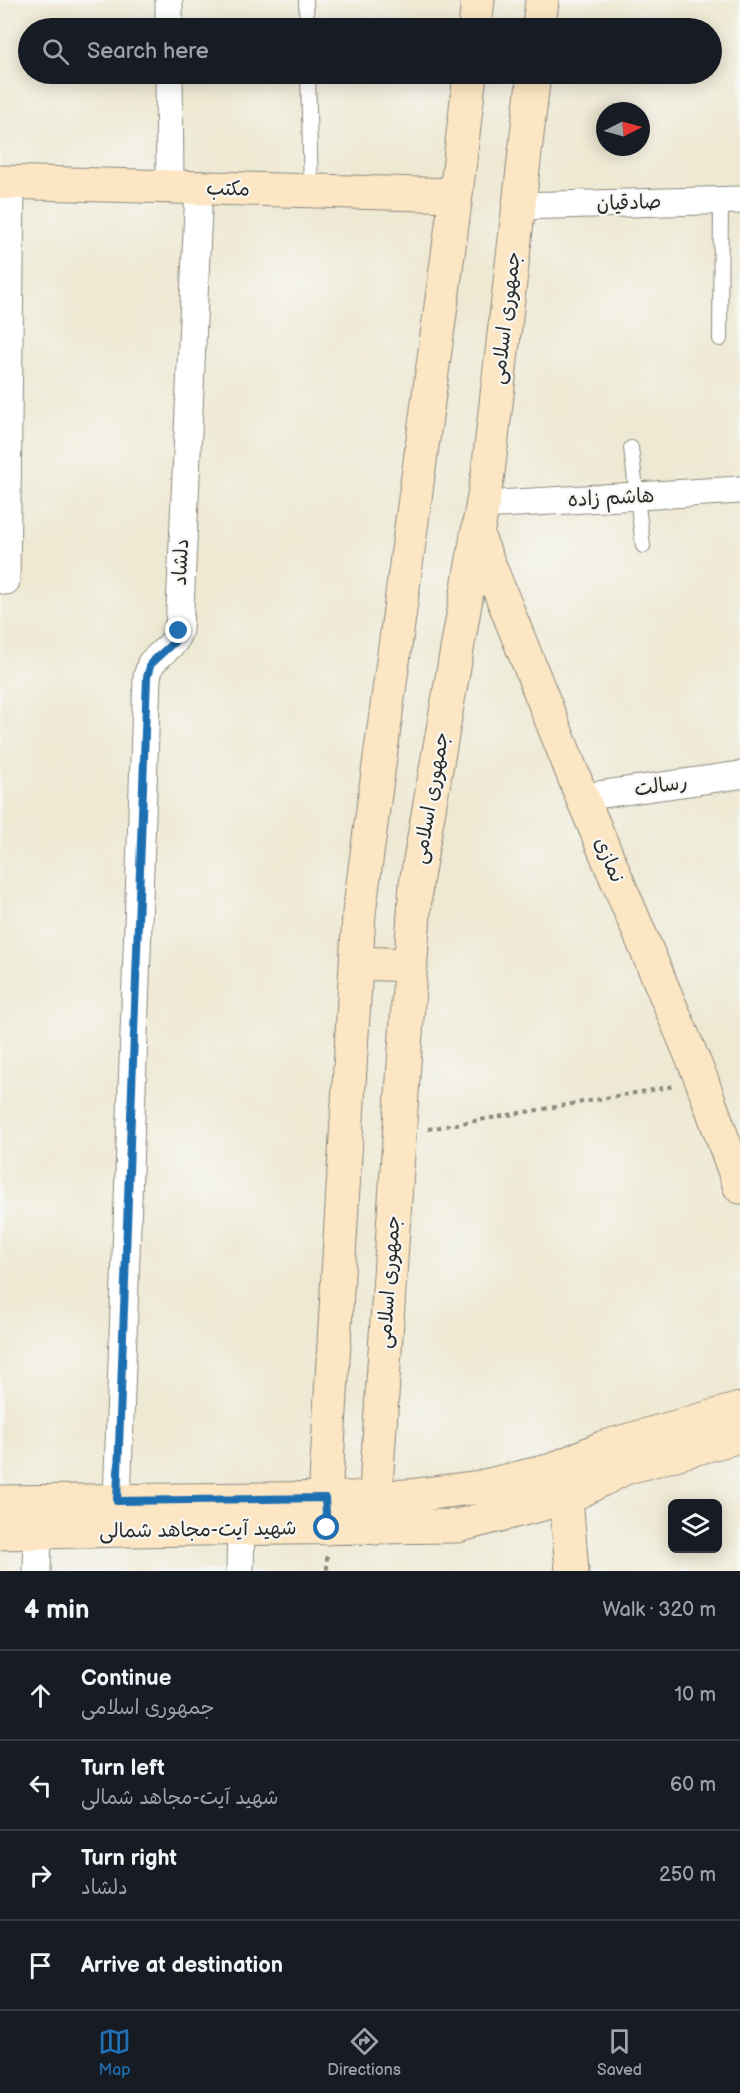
<!DOCTYPE html>
<meta charset="utf-8">
<style>
:root{--surface:#171b24;--page:#20242c;--text:#f1f3f6;--muted:#9ea1a6;--line:#363941;--accent:#1f6fb2}
body{margin:0;font-family:"Balsamiq Sans","Playpen Sans Arabic",sans-serif;background:var(--page);color:var(--text)}
.controls{position:absolute;right:18px;bottom:18px;display:grid;overflow:hidden;border-radius:9px;box-shadow:0 3px 15px #0003}
.controls button{width:54px;height:54px;display:grid;place-items:center;padding:0;border:0;border-bottom:2px solid var(--line);background:var(--surface);color:var(--text);font:30px sans-serif}
.compass{position:absolute;left:596px;top:102px;width:54px;height:54px;border-radius:50%;background:var(--surface);box-shadow:0 3px 15px #0003;rotate:84deg}
.stop{position:absolute;width:18px;height:18px;margin:-14px;border:4px solid #1f6fb2;border-radius:50%;background:#fff}
.stop.end{background:#1f6fb2;border-color:#fff;box-shadow:0 2px 6px #0008}
.list{margin:0;padding:0;list-style:none}
h2{display:flex;justify-content:space-between;align-items:center;height:78px;margin:0;padding:0 24px;font-size:26px}
h2 small{font-size:20px;font-weight:400;color:var(--muted)}
.list li{display:grid;grid-template-columns:39px 1fr auto;gap:18px;align-items:center;box-sizing:border-box;height:90px;padding:0 24px;border-top:2px solid var(--line)}
.list b{display:block;font-size:22px;white-space:nowrap}
.list p{margin:0;font-size:20px;white-space:nowrap;color:var(--muted)}
.list em{font-size:20px;font-style:normal;color:var(--muted)}
.icon{flex:none;width:33px;height:33px;fill:none;stroke:currentColor;stroke-width:2;stroke-linecap:round;stroke-linejoin:round}
.map{position:relative;flex:none;width:740px;height:1571px;overflow:hidden}
.search{position:absolute;background:var(--surface);box-shadow:0 3px 15px #0003;left:18px;right:18px;top:18px;height:66px;display:flex;align-items:center;gap:15px;box-sizing:border-box;padding:0 21px;border-radius:33px;color:var(--muted);font-size:22px}
.sheet{height:438px;background:var(--surface)}
nav{display:flex;justify-content:space-around;align-items:center;box-sizing:border-box;height:84px;border-top:2px solid var(--line);background:var(--surface);font-size:16px;color:var(--muted)}
nav a{display:grid;justify-items:center;gap:3px}
nav .on{color:var(--accent)}
.map>svg:first-child{display:block}
.lines{fill:none;stroke-linecap:round;stroke-linejoin:round}
.lane-casing{stroke:#8c8a7f;stroke-width:16}
.street-casing{stroke:#8c8a7f;stroke-width:29}
.secondary-casing{stroke:#8c8a7f;stroke-width:35}
.path{stroke:#8c8a7f;stroke-width:4;stroke-dasharray:4.5 4.5;stroke-linecap:butt}
.lane{stroke:#fff;stroke-width:14}
.street{stroke:#fff;stroke-width:27}
.secondary{stroke:#fce6c4;stroke-width:33}
.route{stroke:#1f6fb2;stroke-width:8}
.labels{text-anchor:middle;dominant-baseline:central;stroke-width:4.5;stroke-linejoin:round;paint-order:stroke}
.street-label{font-size:20px;fill:#2b2b2b;stroke:#f6f6f2}
</style>
<div class="map">
<svg width="740" height="1571" viewBox="0 0 740 1571">
<rect width="100%" height="100%" fill="#f6f6f2"/>
<filter id="ink" filterUnits="userSpaceOnUse"><feTurbulence type="fractalNoise" baseFrequency=".0167" numOctaves="2"/><feDisplacementMap in="SourceGraphic" scale="12" xChannelSelector="R" yChannelSelector="G"/><feConvolveMatrix kernelMatrix="1 2 1 2 8 2 1 2 1" color-interpolation-filters="sRGB"/></filter>
<filter id="wash" filterUnits="userSpaceOnUse"><feTurbulence type="fractalNoise" baseFrequency=".008" numOctaves="4" result="noise"/><feDisplacementMap in="SourceGraphic" scale="24" xChannelSelector="R" yChannelSelector="G"/><feGaussianBlur stdDeviation="1.35" result="paint"/><feColorMatrix in="noise" values="0 0 0 0 0 0 0 0 0 0 0 0 0 0 0 0 0 1.4 0 .05"/><feComposite in="paint" operator="in"/></filter>
<g filter="url(#wash)">
<rect width="100%" height="100%" fill="#eee9d3"/>
</g>
<g filter="url(#ink)">
<g class="lines">
<defs>
<path id="lane" d="M 306,0 L 307,28
M 308,74 L 311,191
M 720,339 L 721,201
M 631,448 L 643,546"/>
<path id="street" d="M 169,0 L 169,28
M 169,74 L 170,187
M 518,206 L 740,200
M 482,505 L 740,490
M 6,581 L 11,183
M 582,797 L 740,775
M 117,1501 L 147,677 L 151,663 L 174,642 L 179,631 L 199,188
M 37,1571 L 38,1533
M 240,1571 L 241,1528"/>
<path id="secondary" d="M 475,28 L 478,0
M 539,28 L 542,0
M 0,182 L 456,195
M 477,534 L 582,797 L 702,1081 L 740,1187
M 356,963 L 411,965
M 566,1498 L 572,1571
M 0,1502 L 348,1498 L 408,1496 L 480,1487 L 552,1470 L 604,1447 L 740,1409
M 327,1528 L 325,1498 L 359,913 L 456,195 L 470,74
M 376,1528 L 377,1471 L 416,883 L 488,473 L 534,74
M 0,1533 L 126,1530 L 457,1526 L 566,1498 L 625,1468 L 740,1436"/>
</defs>
<use href="#lane" class="lane-casing"/>
<use href="#street" class="street-casing"/>
<use href="#secondary" class="secondary-casing"/>
<path class="path" d="M 428,1129 L 675,1086
M 327,1556 L 327,1571"/>
<use href="#lane" class="lane"/>
<use href="#street" class="street"/>
<use href="#secondary" class="secondary"/>
</g>
</g>
<g class="lines" filter="url(#ink)">
<path class="route" d="M 179,631 L 174,642 L 151,663 L 147,677 L 117,1501 L 325,1498 L 327,1528"/>
</g>
<g class="labels">
<g class="street-label">
<text transform="translate(228 189) rotate(2)">مکتب</text>
<text transform="translate(629 203) rotate(-2)">صادقیان</text>
<text transform="translate(506 318) rotate(-83)">جمهوری اسلامی</text>
<text transform="translate(611 498) rotate(-3)">هاشم زاده</text>
<text transform="translate(181 562) rotate(-87)">دلشاد</text>
<text transform="translate(661 786) rotate(-8)">رسالت</text>
<text transform="translate(431 798) rotate(-80)">جمهوری اسلامی</text>
<text transform="translate(609 860) rotate(67)">نمازی</text>
<text transform="translate(389 1282) rotate(-86)">جمهوری اسلامی</text>
<text transform="translate(198 1530) rotate(-1)">شهید آیت-مجاهد شمالی</text>
</g>
</g>
</svg>
<div class="controls">
<button><svg class="icon" aria-label="layers" viewBox="0 0 24 24"><path d="M12 4l9 5-9 5-9-5zM3 14l9 5 9-5"/></svg></button>
</div>
<svg class="compass" viewBox="-18 -18 36 36"><path d="M0-13l5 13h-10z" fill="#e53935"/><path d="M0 13l5-13h-10z" fill="#9ea1a6"/></svg>
<div class="stop" style="left:327px;top:1528px"></div>
<div class="stop end" style="left:179px;top:631px"></div>
<div class="search"><svg class="icon" aria-label="search" viewBox="0 0 24 24"><circle cx="10" cy="10" r="6"/><path d="M15 15l6 6"/></svg>Search here</div>
</div>
<section class="sheet">
<h2>4 min<small>Walk · 320 m</small></h2>
<ul class="list">
<li><svg class="icon" aria-label="ahead" viewBox="0 0 24 24"><path d="M12 20V5M6 11l6-6 6 6"/></svg><div><b>Continue</b><p>جمهوری اسلامی</p></div><em>10 m</em></li>
<li><svg class="icon" aria-label="left" viewBox="0 0 24 24"><path d="M17 20v-9H6M10 6l-5 5 5 5"/></svg><div><b>Turn left</b><p>شهید آیت-مجاهد شمالی</p></div><em>60 m</em></li>
<li><svg class="icon" aria-label="right" viewBox="0 0 24 24"><path d="M7 20v-9h11M14 6l5 5-5 5"/></svg><div><b>Turn right</b><p>دلشاد</p></div><em>250 m</em></li>
<li><svg class="icon" aria-label="arrive" viewBox="0 0 24 24"><path d="M6 21V4h12l-3 4 3 4H6"/></svg><div><b>Arrive at destination</b></div></li>
</ul>
</section>
<nav>
<a class="on"><svg class="icon" aria-label="map" viewBox="0 0 24 24"><path d="M3 6l6-2 6 2 6-2v14l-6 2-6-2-6 2zM9 4v14M15 6v14"/></svg>Map</a>
<a><svg class="icon" aria-label="directions" viewBox="0 0 24 24"><path d="M12 3l9 9-9 9-9-9zM9 14v-3h6M13 9l2 2-2 2"/></svg>Directions</a>
<a><svg class="icon" aria-label="saved" viewBox="0 0 24 24"><path d="M7 4h10v16l-5-4-5 4z"/></svg>Saved</a>
</nav>
